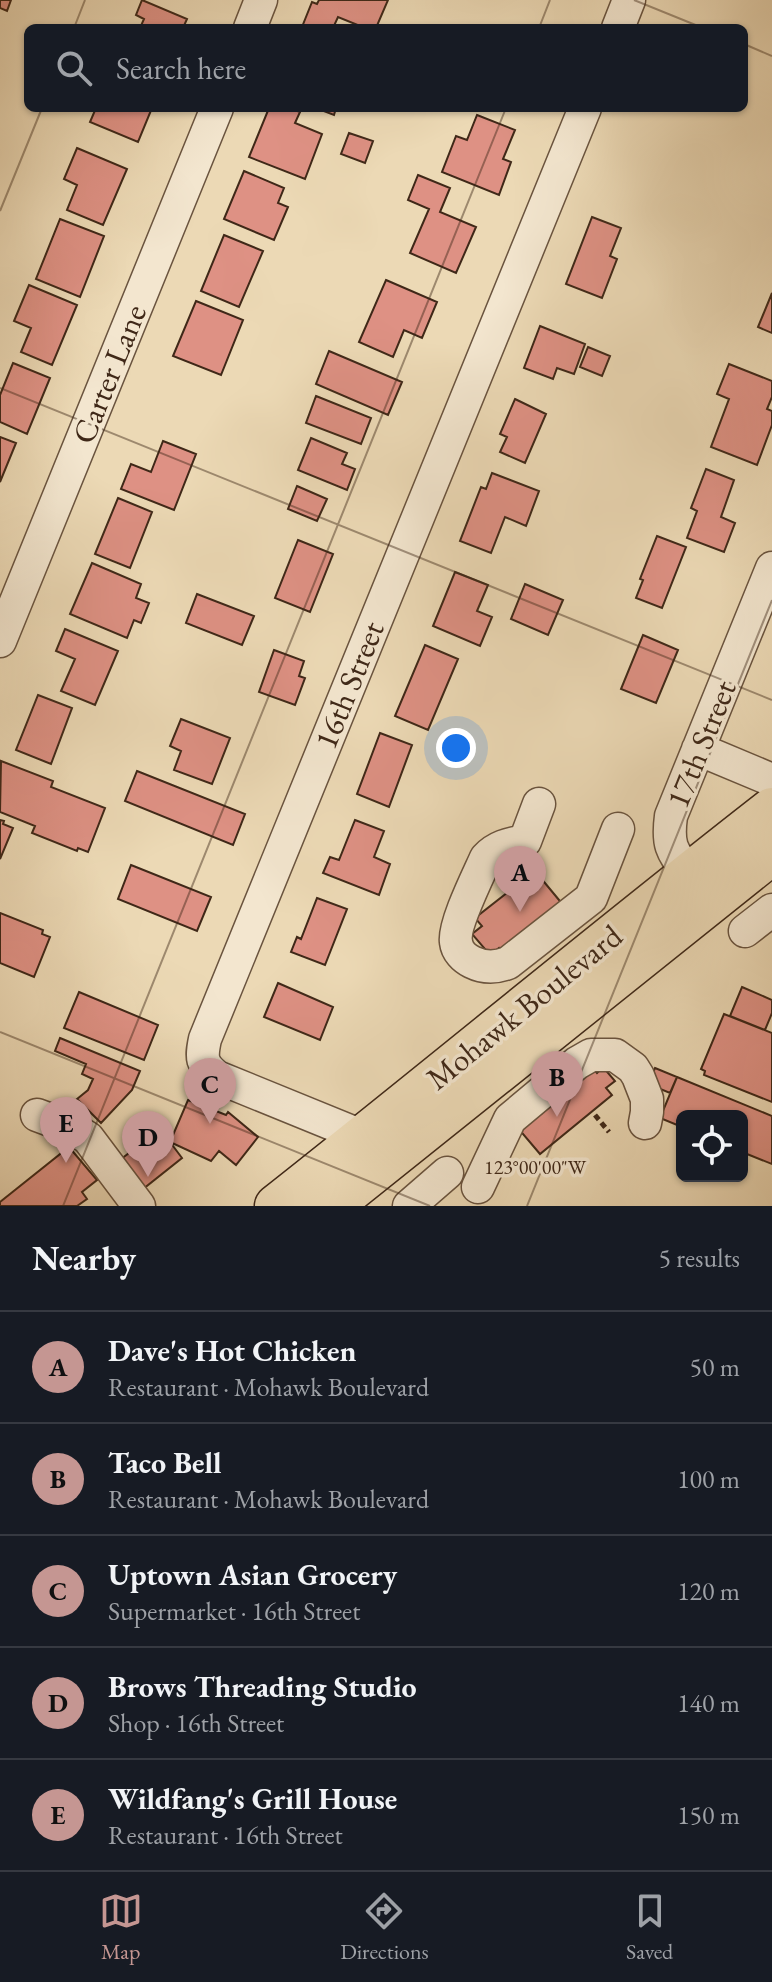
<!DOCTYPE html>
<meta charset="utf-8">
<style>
:root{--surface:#171b24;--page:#20242c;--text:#f1f3f6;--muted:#9ea1a6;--line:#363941;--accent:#c59692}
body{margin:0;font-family:"EB Garamond",serif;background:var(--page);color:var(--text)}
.controls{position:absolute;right:24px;bottom:24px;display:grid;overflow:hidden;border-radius:12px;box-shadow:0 2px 6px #0004}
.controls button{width:72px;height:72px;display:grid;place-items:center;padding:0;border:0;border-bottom:2px solid var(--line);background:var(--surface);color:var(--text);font:40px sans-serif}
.you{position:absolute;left:456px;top:748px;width:28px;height:28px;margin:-20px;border:6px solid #fff;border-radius:50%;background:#1a73e8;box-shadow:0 0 0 12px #1a73e833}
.badge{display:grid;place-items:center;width:52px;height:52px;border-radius:50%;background:var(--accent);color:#111;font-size:26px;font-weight:700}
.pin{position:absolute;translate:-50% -66px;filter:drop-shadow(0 2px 4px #0008)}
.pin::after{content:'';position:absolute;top:42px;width:28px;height:24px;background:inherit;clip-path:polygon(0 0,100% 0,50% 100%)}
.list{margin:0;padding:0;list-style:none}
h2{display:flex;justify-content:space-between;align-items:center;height:104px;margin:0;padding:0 32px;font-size:34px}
h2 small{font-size:26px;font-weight:400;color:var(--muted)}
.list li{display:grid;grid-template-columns:52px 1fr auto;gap:24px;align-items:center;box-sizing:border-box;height:112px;padding:0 32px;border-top:2px solid var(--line)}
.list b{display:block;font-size:30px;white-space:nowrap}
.list p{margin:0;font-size:26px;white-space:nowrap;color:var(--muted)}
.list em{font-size:26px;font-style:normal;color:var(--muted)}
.icon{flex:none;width:44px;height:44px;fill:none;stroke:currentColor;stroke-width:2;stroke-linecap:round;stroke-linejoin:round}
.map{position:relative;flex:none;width:772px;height:1206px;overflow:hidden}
.search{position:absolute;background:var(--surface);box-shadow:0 2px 6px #0004;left:24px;right:24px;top:24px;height:88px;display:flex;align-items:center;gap:20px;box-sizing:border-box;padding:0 28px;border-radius:12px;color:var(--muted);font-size:30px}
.sheet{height:664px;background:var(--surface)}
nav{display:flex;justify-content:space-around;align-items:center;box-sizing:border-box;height:112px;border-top:2px solid var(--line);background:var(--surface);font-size:22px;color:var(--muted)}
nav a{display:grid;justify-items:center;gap:4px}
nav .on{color:var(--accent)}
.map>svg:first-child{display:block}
.building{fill:#de9184;stroke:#3f2818;stroke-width:2}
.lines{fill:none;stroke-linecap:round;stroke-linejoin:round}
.minor-casing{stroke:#6a543f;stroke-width:35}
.major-casing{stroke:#3f2818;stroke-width:45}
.path{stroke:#3f2818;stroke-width:5;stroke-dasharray:6 4;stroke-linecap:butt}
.minor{stroke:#f3e6cf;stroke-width:32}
.major{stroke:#ecd9b5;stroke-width:42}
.ticks{fill:none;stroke:#3f2818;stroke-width:2;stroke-opacity:0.45}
.labels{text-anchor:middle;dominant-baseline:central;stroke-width:7;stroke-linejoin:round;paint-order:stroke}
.street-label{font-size:32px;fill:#3f2818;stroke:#f3e6cf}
.ticks-label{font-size:20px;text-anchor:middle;fill:#3f2818;stroke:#f3e6cf;stroke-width:7;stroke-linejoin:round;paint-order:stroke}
</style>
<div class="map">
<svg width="772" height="1206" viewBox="0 0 772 1206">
<rect width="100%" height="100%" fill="#ecd9b5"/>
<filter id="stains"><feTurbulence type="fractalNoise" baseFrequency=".0025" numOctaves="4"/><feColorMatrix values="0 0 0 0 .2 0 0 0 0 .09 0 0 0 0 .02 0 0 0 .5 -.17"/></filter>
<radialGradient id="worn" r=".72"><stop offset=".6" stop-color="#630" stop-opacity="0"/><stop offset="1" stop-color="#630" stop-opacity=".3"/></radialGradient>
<path class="building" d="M 0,0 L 11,0 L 7,11 L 0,8 Z
M 142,0 L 187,19 L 183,28 L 140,28 L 144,19 L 136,15 Z
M 319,0 L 388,0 L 376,28 L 365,28 L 338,17 L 333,28 L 302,27 L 312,2 L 317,4 Z
M 96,108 L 152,108 L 138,142 L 90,122 Z
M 269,108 L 290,108 L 300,112 L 295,123 L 322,134 L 305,179 L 249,157 Z
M 316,108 L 336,108 L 334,115 Z
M 477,115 L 515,130 L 503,159 L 511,162 L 499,195 L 442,172 L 456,136 L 467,140 Z
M 349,133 L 373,141 L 365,163 L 341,154 Z
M 77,148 L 127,169 L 103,225 L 67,210 L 77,185 L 64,179 Z
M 244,171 L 284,188 L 278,203 L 288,207 L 274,240 L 224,219 Z
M 418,175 L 450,188 L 440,212 L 476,227 L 456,273 L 410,253 L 429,209 L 408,200 Z
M 592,217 L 621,228 L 610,256 L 617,259 L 602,298 L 566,284 Z
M 60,219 L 104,236 L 80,297 L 36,279 Z
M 224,235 L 263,251 L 239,307 L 201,291 Z
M 386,280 L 437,302 L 422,338 L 404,330 L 393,357 L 359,342 Z
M 29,285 L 77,305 L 52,365 L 21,352 L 31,328 L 14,321 Z
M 772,293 L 772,333 L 758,327 Z
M 196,301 L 243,320 L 221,375 L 173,356 Z
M 540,326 L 585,344 L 574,374 L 557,368 L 553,379 L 524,368 Z
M 588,347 L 610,356 L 602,376 L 580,367 Z
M 329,351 L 402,382 L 388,415 L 316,384 Z
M 13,363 L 50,378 L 27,434 L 0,422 L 0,395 Z
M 729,364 L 772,381 L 772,397 L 767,409 L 772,411 L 772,425 L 757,465 L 711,447 L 729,399 L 717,394 Z
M 316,396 L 371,418 L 361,444 L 306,423 Z
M 515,399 L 546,414 L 525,463 L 500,452 L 507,437 L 500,434 Z
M 0,437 L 16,443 L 0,482 Z
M 311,438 L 347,453 L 342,464 L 355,469 L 347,490 L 298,470 Z
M 163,441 L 196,454 L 174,510 L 121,489 L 131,464 L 151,472 Z
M 706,469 L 734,480 L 721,517 L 735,523 L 724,552 L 687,538 L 697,511 L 691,508 Z
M 492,473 L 539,491 L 526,526 L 505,517 L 491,553 L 460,541 L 481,487 L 486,489 Z
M 297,486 L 327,499 L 317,521 L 288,509 Z
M 118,498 L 152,512 L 130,568 L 95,554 Z
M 657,536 L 686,547 L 662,608 L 636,598 L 643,580 L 640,579 Z
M 298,540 L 333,554 L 310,612 L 275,598 Z
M 92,563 L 141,584 L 136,598 L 149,603 L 141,623 L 134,620 L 127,638 L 70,614 Z
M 455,572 L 488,585 L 477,611 L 492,617 L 480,646 L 433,626 Z
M 525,584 L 563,600 L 548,635 L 511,619 Z
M 197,594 L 254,616 L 242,645 L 186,623 Z
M 65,629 L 118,651 L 95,705 L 61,691 L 75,659 L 56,651 Z
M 643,635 L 678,650 L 656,703 L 621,689 Z
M 425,645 L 458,659 L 428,730 L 395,716 Z
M 274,650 L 304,661 L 299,676 L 305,678 L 295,705 L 259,692 Z
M 38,695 L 72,708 L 51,764 L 16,750 Z
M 181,719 L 230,738 L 212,784 L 174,770 L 181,751 L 170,746 Z
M 380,733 L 412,745 L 389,807 L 357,794 Z
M 1,761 L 53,781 L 51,787 L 105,808 L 88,852 L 78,848 L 77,851 L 32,833 L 35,826 L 0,812 Z
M 137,771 L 245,814 L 233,845 L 125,801 Z
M 0,820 L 4,821 L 3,824 L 13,828 L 0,859 Z
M 355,820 L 384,831 L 374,857 L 390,864 L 379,895 L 323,873 L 330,857 L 339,860 Z
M 131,865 L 211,897 L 197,931 L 118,899 Z
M 535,871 L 564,906 L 505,956 L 499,948 L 490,955 L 472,934 L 482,926 L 475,918 Z
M 317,898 L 347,909 L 325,965 L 291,952 L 297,937 L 301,939 Z
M 0,913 L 43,930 L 42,934 L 50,937 L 34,977 L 0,963 Z
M 278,983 L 333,1007 L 320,1040 L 264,1017 Z
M 742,987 L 772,1000 L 772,1013 L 765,1030 L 730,1016 Z
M 79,992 L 158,1025 L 144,1060 L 64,1028 Z
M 724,1014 L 772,1033 L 772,1102 L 704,1075 L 705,1071 L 701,1069 Z
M 60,1038 L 140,1071 L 132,1090 L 101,1123 L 77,1099 L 88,1090 L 93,1079 L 82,1074 L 86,1064 L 55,1051 Z
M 591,1066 L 597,1073 L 603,1067 L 615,1081 L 606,1088 L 612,1095 L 540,1154 L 517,1127 Z
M 655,1068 L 677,1077 L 670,1093 L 648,1084 Z
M 677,1077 L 772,1116 L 772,1164 L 742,1152 L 742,1116 L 682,1116 L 682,1127 L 660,1118 Z
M 188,1100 L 226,1115 L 228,1112 L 258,1137 L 236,1165 L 219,1151 L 211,1161 L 170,1142 Z
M 147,1139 L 154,1147 L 164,1140 L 170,1142 L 182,1158 L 143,1189 L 120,1160 Z
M 69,1147 L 97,1180 L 82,1192 L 87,1199 L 77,1206 L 0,1206 L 0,1202 Z"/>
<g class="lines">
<defs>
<path id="minor" d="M 250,28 L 261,0
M 618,28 L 629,0
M 0,641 L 217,108
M 698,749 L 772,780
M 539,804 L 525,841 C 510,844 497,846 486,858 C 478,876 453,926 456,942 C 457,951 464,958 472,962 C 484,968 495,968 508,963 L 591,898 L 618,829
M 689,874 C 672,851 667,846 671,816 L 772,568
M 745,931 L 772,910
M 37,1115 L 72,1128 L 88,1138 L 139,1206
M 379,1143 L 217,1077 C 201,1064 201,1058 205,1039 L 585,108
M 478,1187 L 510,1119 L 577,1063 L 591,1055 L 615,1055 L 633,1068 L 638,1076 L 647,1099 L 647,1112 L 645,1123
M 409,1206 L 447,1173"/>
<path id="major" d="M 276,1206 C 442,1075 605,939 772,809
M 331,1206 L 772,853"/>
</defs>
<use href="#minor" class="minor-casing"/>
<use href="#major" class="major-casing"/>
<path class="path" d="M 595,1115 L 609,1132"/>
<use href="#minor" class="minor"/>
<use href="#major" class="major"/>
</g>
<path class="ticks" d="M 634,0 L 703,28M 74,28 L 85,0M 539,28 L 550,0M 744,44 L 772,56M 0,211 L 42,108M 0,388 L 772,700M 0,1032 L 430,1206M 63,1206 L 506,108M 527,1206 L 772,600"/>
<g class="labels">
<g class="street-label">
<text transform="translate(109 374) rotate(-68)">Carter Lane</text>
<text transform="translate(349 685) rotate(-68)">16th Street</text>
<text transform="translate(701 744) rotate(-68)">17th Street</text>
<text transform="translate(524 1007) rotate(-39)">Mohawk Boulevard</text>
</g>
</g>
<g class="ticks-label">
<text x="535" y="1174">123°00'00"W</text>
</g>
<rect width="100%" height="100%" filter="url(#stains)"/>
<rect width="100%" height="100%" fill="url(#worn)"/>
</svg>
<div class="controls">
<button><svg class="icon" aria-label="locate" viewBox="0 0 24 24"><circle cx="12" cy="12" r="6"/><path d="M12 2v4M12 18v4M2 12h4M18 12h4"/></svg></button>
</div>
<div class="you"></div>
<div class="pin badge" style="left:520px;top:912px">A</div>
<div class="pin badge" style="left:557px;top:1117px">B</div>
<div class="pin badge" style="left:210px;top:1124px">C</div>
<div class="pin badge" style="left:148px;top:1177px">D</div>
<div class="pin badge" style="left:66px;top:1163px">E</div>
<div class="search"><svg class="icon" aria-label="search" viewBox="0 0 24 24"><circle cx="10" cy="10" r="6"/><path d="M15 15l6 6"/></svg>Search here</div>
</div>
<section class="sheet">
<h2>Nearby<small>5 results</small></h2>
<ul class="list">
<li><span class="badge">A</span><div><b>Dave's Hot Chicken</b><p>Restaurant · Mohawk Boulevard</p></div><em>50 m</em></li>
<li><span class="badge">B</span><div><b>Taco Bell</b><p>Restaurant · Mohawk Boulevard</p></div><em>100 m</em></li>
<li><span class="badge">C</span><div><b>Uptown Asian Grocery</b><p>Supermarket · 16th Street</p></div><em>120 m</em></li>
<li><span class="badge">D</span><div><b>Brows Threading Studio</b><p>Shop · 16th Street</p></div><em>140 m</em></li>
<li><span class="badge">E</span><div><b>Wildfang's Grill House</b><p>Restaurant · 16th Street</p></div><em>150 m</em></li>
</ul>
</section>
<nav>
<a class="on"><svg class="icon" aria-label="map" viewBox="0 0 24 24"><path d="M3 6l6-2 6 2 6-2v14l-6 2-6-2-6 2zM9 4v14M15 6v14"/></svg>Map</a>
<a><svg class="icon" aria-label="directions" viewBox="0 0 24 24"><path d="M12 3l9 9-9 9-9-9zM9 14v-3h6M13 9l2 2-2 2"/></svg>Directions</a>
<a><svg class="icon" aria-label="saved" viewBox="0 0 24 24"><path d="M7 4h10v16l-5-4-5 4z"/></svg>Saved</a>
</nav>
